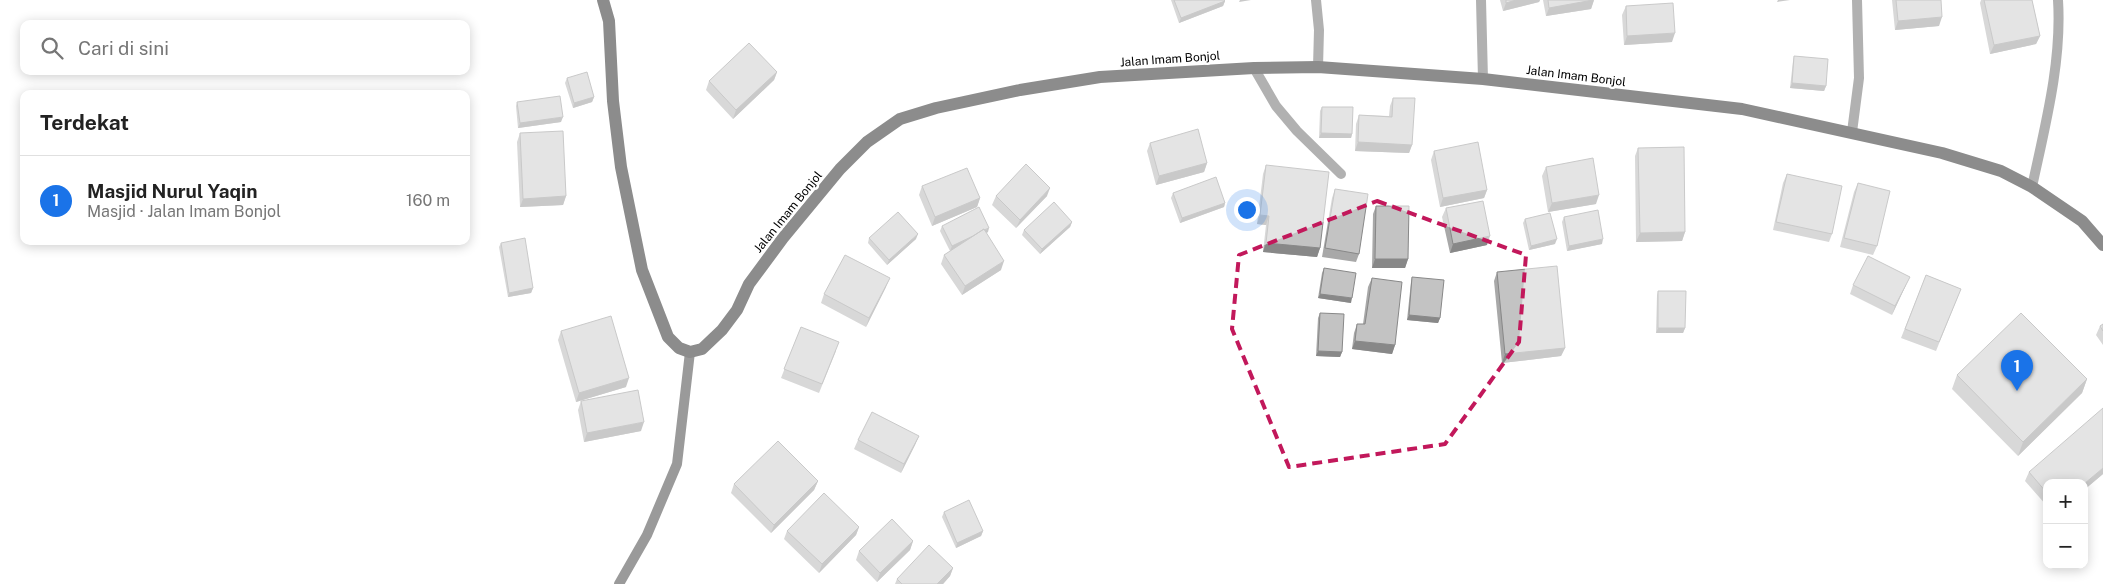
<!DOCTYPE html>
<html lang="id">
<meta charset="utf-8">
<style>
:root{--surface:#fff;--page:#f2f2f2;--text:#222;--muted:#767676;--line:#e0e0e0;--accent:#1a73e8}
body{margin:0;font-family:"Public Sans",sans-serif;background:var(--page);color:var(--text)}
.controls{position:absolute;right:15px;bottom:15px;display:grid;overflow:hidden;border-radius:10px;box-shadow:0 2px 12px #0003}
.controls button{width:45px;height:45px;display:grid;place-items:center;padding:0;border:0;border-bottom:1px solid var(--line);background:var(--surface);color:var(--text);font:25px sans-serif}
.you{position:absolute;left:1246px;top:209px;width:18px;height:18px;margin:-12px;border:4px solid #fff;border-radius:50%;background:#1a73e8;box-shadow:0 0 0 8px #1a73e833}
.badge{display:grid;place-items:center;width:32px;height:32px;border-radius:50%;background:var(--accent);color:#fff;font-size:16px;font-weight:700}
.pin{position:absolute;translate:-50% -41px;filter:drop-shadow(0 1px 2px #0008)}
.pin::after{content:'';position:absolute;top:26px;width:18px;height:15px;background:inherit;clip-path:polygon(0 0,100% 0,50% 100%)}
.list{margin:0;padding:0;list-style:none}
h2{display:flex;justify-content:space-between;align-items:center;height:65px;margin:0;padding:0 20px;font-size:21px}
h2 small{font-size:16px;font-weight:400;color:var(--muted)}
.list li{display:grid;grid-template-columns:32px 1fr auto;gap:15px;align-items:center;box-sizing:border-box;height:90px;padding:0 20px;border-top:1px solid var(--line)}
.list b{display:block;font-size:19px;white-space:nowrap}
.list p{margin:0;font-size:16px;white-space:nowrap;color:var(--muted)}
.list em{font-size:16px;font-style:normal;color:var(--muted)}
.icon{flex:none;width:28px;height:28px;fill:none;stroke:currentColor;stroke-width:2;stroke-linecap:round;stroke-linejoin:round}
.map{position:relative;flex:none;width:2103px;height:584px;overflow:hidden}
.search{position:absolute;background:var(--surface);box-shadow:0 2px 12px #0003;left:20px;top:20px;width:450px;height:55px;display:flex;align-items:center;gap:12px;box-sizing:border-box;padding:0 18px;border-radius:10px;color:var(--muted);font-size:19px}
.panel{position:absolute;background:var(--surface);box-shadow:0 2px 12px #0003;left:20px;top:90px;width:450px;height:155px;border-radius:10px}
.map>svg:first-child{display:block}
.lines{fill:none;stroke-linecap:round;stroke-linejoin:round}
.street{stroke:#535353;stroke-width:10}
.secondary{stroke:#202020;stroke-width:10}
.primary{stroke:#000;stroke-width:12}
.wall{fill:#a8a8a8}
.shaded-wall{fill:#888}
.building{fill:#c3c3c3;stroke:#888}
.marked{fill:none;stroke:#c2185b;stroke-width:4;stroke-dasharray:10 6;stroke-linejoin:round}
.labels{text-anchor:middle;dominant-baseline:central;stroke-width:5;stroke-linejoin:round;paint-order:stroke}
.street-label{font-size:12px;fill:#000;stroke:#fff}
</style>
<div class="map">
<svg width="2103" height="584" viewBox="0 0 2103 584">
<rect width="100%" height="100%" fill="#fff"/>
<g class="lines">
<path class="street" d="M 1316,0 L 1319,30 L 1318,67
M 1481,0 L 1483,79
M 1254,68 L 1276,106 L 1297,131 L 1341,174
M 1852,132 L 1859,78 L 1857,0
M 2032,187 C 2045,126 2062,62 2058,0"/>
<path class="secondary" d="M 619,584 L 647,535 L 677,464 L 690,352"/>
<path class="primary" d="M 603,0 L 609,21 L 613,101 L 621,167 L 642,270 L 668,337 L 679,348 L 690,352 L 702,349 L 722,330 L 737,310 L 749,284 L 783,238 L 840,169 L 867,142 L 900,119 L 936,108 L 1020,90 L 1100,77 L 1254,68 L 1318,67 L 1483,79 L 1742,109 L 1942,153 L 2001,171 L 2032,187 L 2082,221 L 2103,245"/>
</g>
<path class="wall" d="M 1171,0 L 1224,0 L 1225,1 L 1223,6 L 1179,23 Z
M 1500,0 L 1540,0 L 1539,2 L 1503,11 Z
M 1543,0 L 1594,0 L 1591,9 L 1546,16 Z
M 1892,0 L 1941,0 L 1939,26 L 1895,30 Z
M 1981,0 L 2032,0 L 2040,36 L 2036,44 L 1990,54 L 1980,3 Z
M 1626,6 L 1672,42 L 1624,45 L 1622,15 Z
M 1794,56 L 1826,86 L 1824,91 L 1790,88 L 1793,61 Z
M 777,72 L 774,80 L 733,119 L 706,90 L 709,81 Z
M 567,78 L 594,97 L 592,102 L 573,108 L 565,83 Z
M 1393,98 L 1412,145 L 1409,153 L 1355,151 L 1356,124 L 1359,115 L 1389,116 L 1390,106 Z
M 517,102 L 561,122 L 518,128 L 516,106 Z
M 1322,107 L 1352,134 L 1351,138 L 1319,138 L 1320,111 Z
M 520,133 L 566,196 L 563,205 L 520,207 L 517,142 Z
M 1150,143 L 1207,163 L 1204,172 L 1156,185 L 1147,151 Z
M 1638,148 L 1685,232 L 1682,241 L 1636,242 L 1635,156 Z
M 1434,151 L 1487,190 L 1484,198 L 1440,207 L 1431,160 Z
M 1266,165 L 1320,248 L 1317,257 L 1263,252 L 1266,225 L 1257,224 L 1263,174 Z
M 1546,167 L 1596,204 L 1548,212 L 1542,176 Z
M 1787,174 L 1832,234 L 1829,242 L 1773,230 L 1783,183 Z
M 1858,183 L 1877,246 L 1873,255 L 1840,247 L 1854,192 Z
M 922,186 L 980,198 L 977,207 L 932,226 L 919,195 Z
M 1335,189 L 1359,254 L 1356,262 L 1322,257 L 1332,198 Z
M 1173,193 L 1225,203 L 1224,207 L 1180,223 L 1171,198 Z
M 996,196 L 1047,196 L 1016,228 L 992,205 Z
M 1376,206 L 1408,259 L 1405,268 L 1372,268 L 1373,214 Z
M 1446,208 L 1487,245 L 1450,253 L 1442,217 Z
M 1564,217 L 1602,244 L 1567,251 L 1562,222 Z
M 1525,219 L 1555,244 L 1529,250 L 1523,223 Z
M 1072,222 L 1070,227 L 1040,254 L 1022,235 L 1024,230 Z
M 942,226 L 988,232 L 986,233 L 1001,270 L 962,295 L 941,264 L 944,255 L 950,251 L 940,231 Z
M 869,238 L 916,239 L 887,265 L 868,243 Z
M 501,243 L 533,288 L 531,293 L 508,297 L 499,247 Z
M 1324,268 L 1351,303 L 1318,298 L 1322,273 Z
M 1497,272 L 1565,348 L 1561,356 L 1502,363 L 1494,281 Z
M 1926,275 L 1961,289 L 1936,351 L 1901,338 Z
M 1412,277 L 1440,318 L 1438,323 L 1407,320 L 1411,282 Z
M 1372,278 L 1395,345 L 1392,354 L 1352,349 L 1354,333 L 1357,324 L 1363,324 L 1368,287 Z
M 1853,285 L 1906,285 L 1892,315 L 1850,294 Z
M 886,287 L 866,327 L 821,303 L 824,294 Z
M 1658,291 L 1685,328 L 1683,333 L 1656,333 L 1657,295 Z
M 1320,313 L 1342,352 L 1340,357 L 1316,356 L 1318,318 Z
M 2103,324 L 2103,345 L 2096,335 L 2100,326 Z
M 801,327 L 836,351 L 819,393 L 781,378 Z
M 561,331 L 626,387 L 576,402 L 558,340 Z
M 1957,375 L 2087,379 L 2082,393 L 2018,456 L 1952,389 Z
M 581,401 L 641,431 L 584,442 L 578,410 Z
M 919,436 L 915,445 L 901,473 L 854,449 L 858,440 Z
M 2029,472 L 2103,474 L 2084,490 L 2084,483 L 2047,483 L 2047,506 L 2025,481 Z
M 818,481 L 814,490 L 771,533 L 731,493 L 734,484 Z
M 944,512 L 983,531 L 981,536 L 956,548 L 942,517 Z
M 859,527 L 856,535 L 819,573 L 784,539 L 787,531 Z
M 913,541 L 910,550 L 877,582 L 856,560 L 859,551 Z
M 953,568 L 950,576 L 943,584 L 895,584 L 897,579 Z"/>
<path class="shaded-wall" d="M 1240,0 L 1251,0 L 1239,2 Z
M 1516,0 L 1540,0 L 1539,2 L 1503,11 L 1506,3 Z
M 1594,0 L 1591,9 L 1546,16 L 1549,8 Z
M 1778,0 L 1790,0 L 1777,2 Z
M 1225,1 L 1223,6 L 1179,23 L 1181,18 Z
M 1942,17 L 1939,26 L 1895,30 L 1898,21 Z
M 1675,33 L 1672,42 L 1624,45 L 1627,36 Z
M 2040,36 L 2036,44 L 1990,54 L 1994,45 Z
M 777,72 L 774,80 L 733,119 L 736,110 Z
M 1792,83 L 1826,86 L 1824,91 L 1790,88 Z
M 594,97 L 592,102 L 573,108 L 574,103 Z
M 563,117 L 561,122 L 518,128 L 520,123 Z
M 1321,133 L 1352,134 L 1351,138 L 1319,138 Z
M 1358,142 L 1412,145 L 1409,153 L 1355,151 Z
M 1207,163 L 1204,172 L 1156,185 L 1159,176 Z
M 1050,188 L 1047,196 L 1016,228 L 1020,220 Z
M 1487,190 L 1484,198 L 1440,207 L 1443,198 Z
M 1599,195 L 1596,204 L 1548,212 L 1552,203 Z
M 566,196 L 563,205 L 520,207 L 523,199 Z
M 980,198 L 977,207 L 932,226 L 935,217 Z
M 1225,203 L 1224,207 L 1180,223 L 1182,218 Z
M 1260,215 L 1269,216 L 1266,225 L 1257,224 Z
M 1072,222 L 1070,227 L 1040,254 L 1042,249 Z
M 989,228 L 988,232 L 950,251 L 952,246 Z
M 1685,232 L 1682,241 L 1636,242 L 1640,233 Z
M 918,234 L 916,239 L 887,265 L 889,260 Z
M 1490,236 L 1487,245 L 1450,253 L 1453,244 Z
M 1557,239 L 1555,244 L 1529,250 L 1531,246 Z
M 1603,239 L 1602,244 L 1567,251 L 1569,246 Z
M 1266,243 L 1320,248 L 1317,257 L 1263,252 Z
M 1375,259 L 1408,259 L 1405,268 L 1372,268 Z
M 1004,261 L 1001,270 L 962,295 L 965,286 Z
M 1910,277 L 1906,285 L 1892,315 L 1895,306 Z
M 890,278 L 886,287 L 866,327 L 869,318 Z
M 533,288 L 531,293 L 508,297 L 509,293 Z
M 1320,294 L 1352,298 L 1351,303 L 1318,298 Z
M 1409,315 L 1440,318 L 1438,323 L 1407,320 Z
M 1658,328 L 1685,328 L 1683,333 L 1656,333 Z
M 1355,341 L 1395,345 L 1392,354 L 1352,349 Z
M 1565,348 L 1561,356 L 1502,363 L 1505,354 Z
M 1318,351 L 1342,352 L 1340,357 L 1316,356 Z
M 629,378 L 626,387 L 576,402 L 579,393 Z
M 2087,379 L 2082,393 L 2018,456 L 2023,442 Z
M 644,422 L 641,431 L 584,442 L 587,433 Z
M 919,436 L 915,445 L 901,473 L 904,464 Z
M 2103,468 L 2103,474 L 2084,490 L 2084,484 Z
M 818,481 L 814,490 L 771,533 L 774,525 Z
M 859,527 L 856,535 L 819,573 L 822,564 Z
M 983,531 L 981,536 L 956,548 L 957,543 Z
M 913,541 L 910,550 L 877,582 L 880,573 Z
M 953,568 L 950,576 L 943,584 L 937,584 Z"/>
<path class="building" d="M 1174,0 L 1224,0 L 1225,1 L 1181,18 Z
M 1506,0 L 1516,0 L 1506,3 Z
M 1548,0 L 1593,0 L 1549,8 Z
M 1896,0 L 1941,0 L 1942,17 L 1898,21 Z
M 1984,0 L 2032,0 L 2040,36 L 1994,45 Z
M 1673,3 L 1675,33 L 1627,36 L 1626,6 Z
M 749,43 L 777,72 L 736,110 L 709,81 Z
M 1794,56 L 1828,59 L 1826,86 L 1792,83 Z
M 587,72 L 594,97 L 574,103 L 567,78 Z
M 560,96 L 563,117 L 520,123 L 517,102 Z
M 1393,98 L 1415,98 L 1412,145 L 1358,142 L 1359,115 L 1392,117 Z
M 1322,107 L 1353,107 L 1352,134 L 1321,133 Z
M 1198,129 L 1207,163 L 1159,176 L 1150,143 Z
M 563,131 L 566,196 L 523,199 L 520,133 Z
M 1478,142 L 1487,190 L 1443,198 L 1434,151 Z
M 1684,147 L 1685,232 L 1640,233 L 1638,148 Z
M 1593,158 L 1599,195 L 1552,203 L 1546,167 Z
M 1026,164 L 1050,188 L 1020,220 L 996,196 Z
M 1266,165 L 1329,172 L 1320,248 L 1266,243 L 1269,216 L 1260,215 Z
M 967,168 L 980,198 L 935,217 L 922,186 Z
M 1787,174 L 1842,186 L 1832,234 L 1776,222 Z
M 1216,177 L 1225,203 L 1182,218 L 1173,193 Z
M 1858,183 L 1890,191 L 1877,246 L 1844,238 Z
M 1335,189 L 1368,194 L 1359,254 L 1325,248 Z
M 1483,201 L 1490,236 L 1453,244 L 1446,208 Z
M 1054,202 L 1072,222 L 1042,249 L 1024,230 Z
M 1376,206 L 1409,206 L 1408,259 L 1375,259 Z
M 979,207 L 989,228 L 984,230 L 984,229 L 973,236 L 952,246 L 942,226 Z
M 1598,210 L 1603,239 L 1569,246 L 1564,217 Z
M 898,212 L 918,234 L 889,260 L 869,238 Z
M 1550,213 L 1557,239 L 1531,246 L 1525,219 Z
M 984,229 L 1004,261 L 965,286 L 944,255 Z
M 525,238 L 533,288 L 509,293 L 501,243 Z
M 845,255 L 890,278 L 869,318 L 824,294 Z
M 1868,256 L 1910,277 L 1895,306 L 1853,285 Z
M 1557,266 L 1565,348 L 1505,354 L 1497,272 Z
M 1324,268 L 1356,273 L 1352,298 L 1320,294 Z
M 1926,275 L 1961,289 L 1939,342 L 1905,329 Z
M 1412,277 L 1444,280 L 1440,318 L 1409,315 Z
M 1372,278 L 1402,282 L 1395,345 L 1355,341 L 1357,324 L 1365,324 Z
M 1658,291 L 1686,291 L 1685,328 L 1658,328 Z
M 1320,313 L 1344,314 L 1342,352 L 1318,351 Z
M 2021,313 L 2087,379 L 2023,442 L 1957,375 Z
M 611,316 L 629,378 L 579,393 L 561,331 Z
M 2103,324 L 2103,331 L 2100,326 Z
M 801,327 L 839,342 L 822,384 L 784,369 Z
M 638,390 L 644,422 L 587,433 L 581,401 Z
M 2103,408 L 2103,468 L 2084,484 L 2084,483 L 2047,483 L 2047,493 L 2029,472 Z
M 872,412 L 919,436 L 904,464 L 858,440 Z
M 778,441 L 818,481 L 774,525 L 734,484 Z
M 824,493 L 859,527 L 822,564 L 787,531 Z
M 969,500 L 983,531 L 957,543 L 944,512 Z
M 892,519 L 913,541 L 880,573 L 859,551 Z
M 929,545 L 953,568 L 937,584 L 902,584 L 897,579 Z"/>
<path d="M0 0H2103V584H0ZM 1377,201 L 1526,255 L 1519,342 L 1445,444 L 1289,467 L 1232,329 L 1239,255 Z" fill="#fff" fill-opacity=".55" fill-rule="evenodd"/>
<path class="marked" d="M 1377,201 L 1526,255 L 1519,342 L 1445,444 L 1289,467 L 1232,329 L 1239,255 Z"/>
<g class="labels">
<g class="street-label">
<text transform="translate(1170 59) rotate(-4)">Jalan Imam Bonjol</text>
<text transform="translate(1576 76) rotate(7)">Jalan Imam Bonjol</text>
<text transform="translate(788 212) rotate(-51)">Jalan Imam Bonjol</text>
</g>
</g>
</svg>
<div class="controls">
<button>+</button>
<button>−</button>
</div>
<div class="you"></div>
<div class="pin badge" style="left:2017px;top:391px">1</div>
<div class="search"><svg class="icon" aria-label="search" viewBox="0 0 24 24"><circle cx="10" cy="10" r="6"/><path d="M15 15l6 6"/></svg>Cari di sini</div>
<section class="panel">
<h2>Terdekat<small></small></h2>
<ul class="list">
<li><span class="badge">1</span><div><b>Masjid Nurul Yaqin</b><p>Masjid · Jalan Imam Bonjol</p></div><em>160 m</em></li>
</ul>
</section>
</div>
